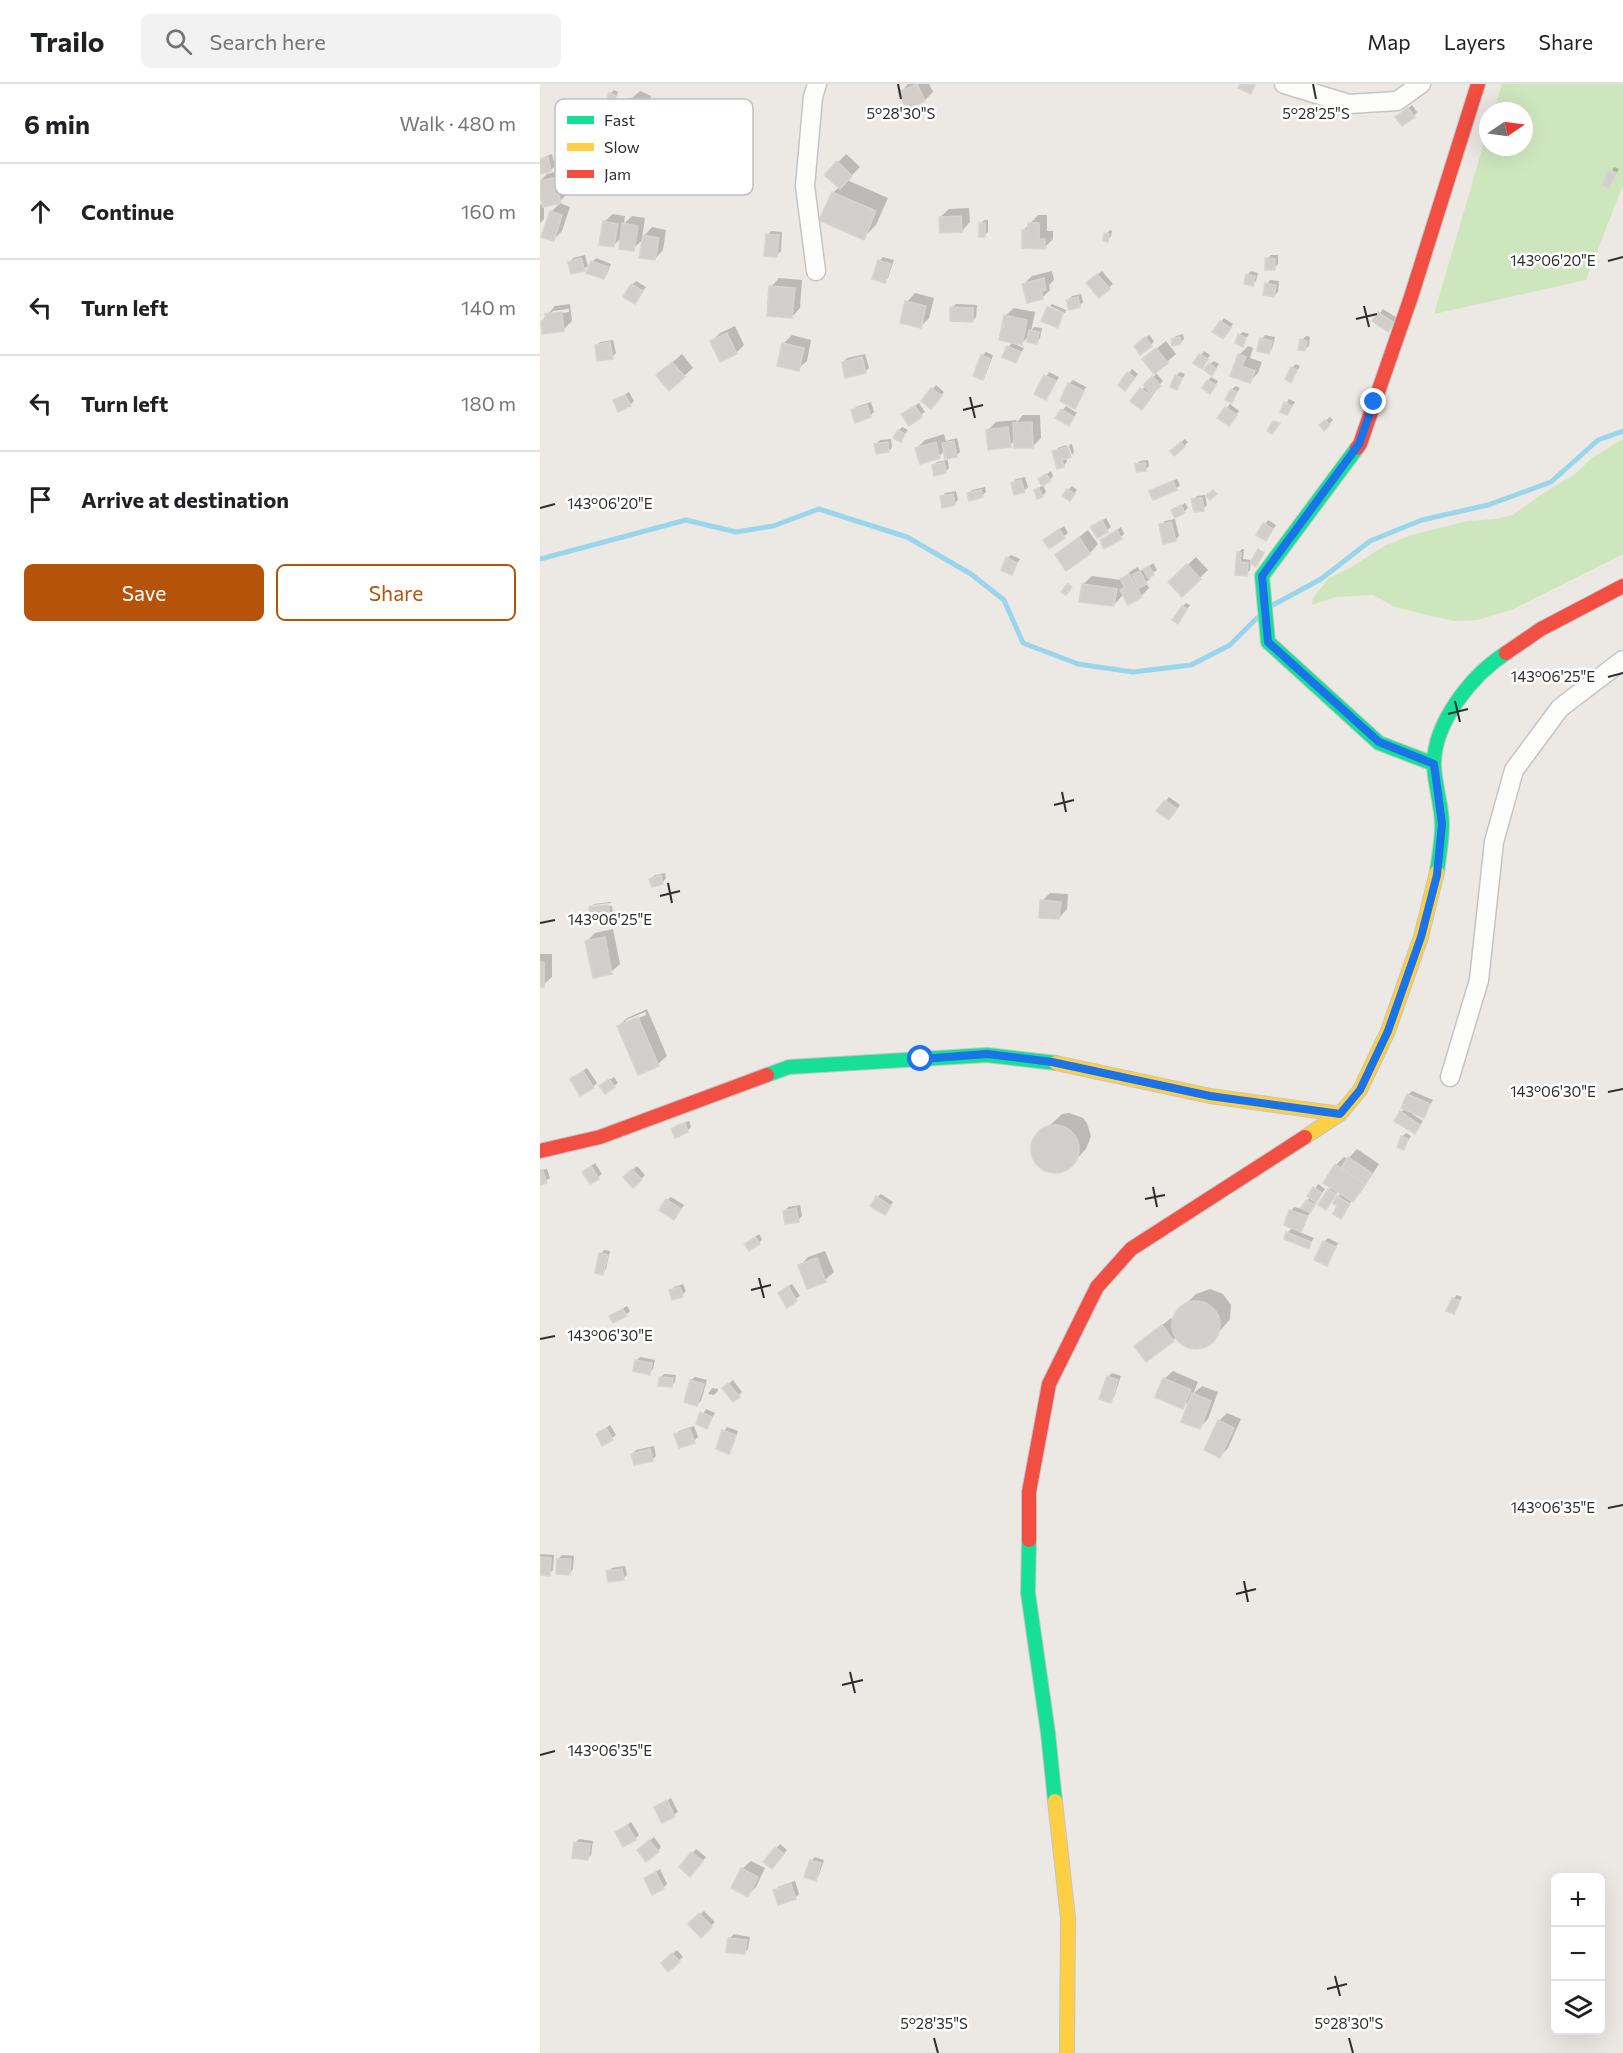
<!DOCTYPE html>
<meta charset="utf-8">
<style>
:root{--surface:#fff;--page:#f2f2f2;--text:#202124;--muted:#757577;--line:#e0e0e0;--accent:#b45309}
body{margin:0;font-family:Commissioner,sans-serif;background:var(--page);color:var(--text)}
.controls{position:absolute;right:18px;bottom:18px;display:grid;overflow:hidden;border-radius:9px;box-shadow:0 6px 24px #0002}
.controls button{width:54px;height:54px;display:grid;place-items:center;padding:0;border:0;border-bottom:2px solid var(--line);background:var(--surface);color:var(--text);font:30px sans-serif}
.compass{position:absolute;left:939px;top:18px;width:54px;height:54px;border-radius:50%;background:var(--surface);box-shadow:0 6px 24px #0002;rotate:77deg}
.stop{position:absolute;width:18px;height:18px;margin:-14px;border:4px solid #1a73e8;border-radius:50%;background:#fff}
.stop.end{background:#1a73e8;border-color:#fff;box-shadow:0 2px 6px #0008}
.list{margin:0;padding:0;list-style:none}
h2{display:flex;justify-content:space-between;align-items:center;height:78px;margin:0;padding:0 24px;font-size:26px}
h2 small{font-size:20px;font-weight:400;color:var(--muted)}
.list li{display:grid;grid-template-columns:39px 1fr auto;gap:18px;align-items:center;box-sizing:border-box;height:96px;padding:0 24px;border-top:2px solid var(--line)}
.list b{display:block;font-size:22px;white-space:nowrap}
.list em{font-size:20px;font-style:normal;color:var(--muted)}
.actions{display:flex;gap:12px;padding:18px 24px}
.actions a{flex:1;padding:14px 0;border:2px solid var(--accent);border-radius:9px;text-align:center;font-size:21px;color:var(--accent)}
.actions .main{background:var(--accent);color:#fff}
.icon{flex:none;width:33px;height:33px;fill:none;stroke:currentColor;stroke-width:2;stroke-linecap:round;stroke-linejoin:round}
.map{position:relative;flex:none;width:1083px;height:1969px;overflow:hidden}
header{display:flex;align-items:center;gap:36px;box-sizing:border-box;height:84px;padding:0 30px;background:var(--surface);border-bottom:2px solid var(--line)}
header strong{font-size:28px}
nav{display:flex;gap:33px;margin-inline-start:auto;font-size:21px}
.search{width:420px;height:54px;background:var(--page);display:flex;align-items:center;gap:15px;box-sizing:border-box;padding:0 21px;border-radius:9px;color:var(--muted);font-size:22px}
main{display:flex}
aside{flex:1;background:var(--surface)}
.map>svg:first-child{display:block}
.green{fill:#cee6be}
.shadow{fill:#0003;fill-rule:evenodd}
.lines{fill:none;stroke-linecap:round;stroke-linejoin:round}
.stream{stroke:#99d6ec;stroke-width:5}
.building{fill:#d1cecb;stroke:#d7d4d0;stroke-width:1.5}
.street-casing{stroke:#c5c4c5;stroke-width:21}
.fast-casing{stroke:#c5c4c5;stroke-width:16}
.slow-casing{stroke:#c5c4c5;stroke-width:16}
.jam-casing{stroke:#c5c4c5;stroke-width:16}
.street{stroke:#fcfcfb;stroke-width:18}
.fast{stroke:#16e098;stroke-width:14}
.slow{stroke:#ffcf43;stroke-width:14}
.jam{stroke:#f24e42;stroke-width:14}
.route{stroke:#1a73e8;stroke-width:8}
.ticks{fill:none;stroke:#2e2e2e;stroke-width:2}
.key{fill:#fff;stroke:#c0c0c0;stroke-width:1.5}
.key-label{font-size:16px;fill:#2e2e2e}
.ticks-label{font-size:15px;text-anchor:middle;fill:#2e2e2e;stroke:#fff;stroke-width:5;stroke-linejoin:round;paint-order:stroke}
</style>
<header>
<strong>Trailo</strong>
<div class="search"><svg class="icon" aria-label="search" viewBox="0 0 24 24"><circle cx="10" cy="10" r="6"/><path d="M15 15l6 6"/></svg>Search here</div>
<nav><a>Map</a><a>Layers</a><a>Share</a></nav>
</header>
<main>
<aside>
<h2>6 min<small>Walk · 480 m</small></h2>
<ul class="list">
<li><svg class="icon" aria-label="ahead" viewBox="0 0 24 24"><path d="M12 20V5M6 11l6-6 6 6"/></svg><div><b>Continue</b></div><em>160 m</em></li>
<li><svg class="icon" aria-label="left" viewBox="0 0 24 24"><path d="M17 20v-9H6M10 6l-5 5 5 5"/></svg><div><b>Turn left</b></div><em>140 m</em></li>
<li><svg class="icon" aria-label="left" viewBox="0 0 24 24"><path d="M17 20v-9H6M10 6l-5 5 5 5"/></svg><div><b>Turn left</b></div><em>180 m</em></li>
<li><svg class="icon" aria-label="arrive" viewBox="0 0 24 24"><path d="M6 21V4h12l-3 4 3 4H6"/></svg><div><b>Arrive at destination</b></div></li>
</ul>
<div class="actions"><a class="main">Save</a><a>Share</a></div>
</aside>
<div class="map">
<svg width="1083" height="1969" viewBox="0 0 1083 1969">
<rect width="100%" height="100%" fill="#ece8e4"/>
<path class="green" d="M 962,0 L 1083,0 L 1083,101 L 1046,196 L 894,230 L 948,45 L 948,63 L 984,63 L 984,27 L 954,27 Z
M 1083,355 L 1083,470 L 971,526 L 937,536 L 915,537 L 891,532 L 855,523 L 833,511 L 796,513 L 772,521 L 773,514 L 789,494 L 810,484 L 844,462 L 871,451 L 927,437 L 955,435 L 973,431 L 999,412 L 1035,390 L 1052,374 Z"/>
<path class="shadow" d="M 368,0 L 389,0 L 393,8 L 385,16 L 360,9 Z
M 74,6 L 78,8 L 73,21 L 68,26 L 72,28 L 63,41 L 62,29 L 67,24 L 70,10 Z
M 100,7 L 111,12 L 103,32 L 94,40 L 91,15 Z
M 872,21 L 877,28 L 874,32 L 861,30 Z
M 12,70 L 15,82 L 11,86 L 0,83 L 0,75 Z
M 306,70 L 320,83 L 307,96 L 348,114 L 336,141 L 323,154 L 293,109 L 299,103 L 286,91 Z
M 1074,83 L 1079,85 L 1069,103 L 1064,100 Z
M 22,86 L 28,109 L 20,117 L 4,121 L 4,135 L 0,139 L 0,121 L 4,120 L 0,97 L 7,90 Z
M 20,119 L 30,123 L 22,147 L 13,156 L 11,128 Z
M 429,124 L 430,138 L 422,147 L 400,133 L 409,125 Z
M 73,130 L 85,132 L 84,140 L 92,132 L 105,134 L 102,154 L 112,143 L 126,146 L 123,166 L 115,175 L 103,155 L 93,165 L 82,153 L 73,162 L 64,138 Z
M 498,131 L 507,131 L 507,147 L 513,147 L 513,155 L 504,164 L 484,146 Z
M 444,136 L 448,136 L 448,148 L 444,152 L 441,139 Z
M 570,146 L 572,147 L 571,152 L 567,156 L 566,150 Z
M 231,147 L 242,148 L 241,167 L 237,171 L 228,151 Z
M 45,171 L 48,182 L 44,185 L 30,178 L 33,174 Z
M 731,171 L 738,171 L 738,180 L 734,184 L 727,175 Z
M 343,173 L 354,176 L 348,194 L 344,198 L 339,177 Z
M 56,174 L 71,180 L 67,190 L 64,194 L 52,178 Z
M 512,187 L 514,196 L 509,201 L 510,206 L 502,214 L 484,200 L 492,192 Z
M 562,187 L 573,200 L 559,212 L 552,196 Z
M 711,187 L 718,189 L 716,197 L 712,200 L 707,191 Z
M 239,194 L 262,196 L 260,224 L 252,233 L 231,203 Z
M 730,196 L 739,197 L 738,208 L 734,212 L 727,200 Z
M 96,197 L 106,203 L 95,218 L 92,201 Z
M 375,209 L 394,214 L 389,234 L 381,242 L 367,218 Z
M 541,210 L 543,218 L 539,222 L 528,216 L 532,212 Z
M 30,220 L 32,237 L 24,245 L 2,237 L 15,222 ZM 29,225 L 29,228 L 9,231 L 13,227 Z
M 416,220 L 437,221 L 436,233 L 432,237 L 412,224 Z
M 512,220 L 526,226 L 525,229 L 510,222 Z
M 474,224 L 495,228 L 491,247 L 494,243 L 502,244 L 500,254 L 497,258 L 490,251 L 482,259 L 465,232 Z
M 843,225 L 857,234 L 851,243 L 834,237 Z
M 684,234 L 693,240 L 687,249 L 681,238 Z
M 195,242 L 204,261 L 196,269 L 172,257 L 180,249 Z
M 703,248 L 709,250 L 702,261 L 699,251 Z
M 643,250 L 644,255 L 640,259 L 632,255 L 636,252 Z
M 252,251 L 271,256 L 267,277 L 258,285 L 243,260 Z
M 609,251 L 614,257 L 611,261 L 599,259 Z
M 725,251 L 735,253 L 732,265 L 728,268 L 722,255 Z
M 766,252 L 770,253 L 769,262 L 765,265 L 762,256 Z
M 73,256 L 76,269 L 72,273 L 56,262 L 60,258 Z
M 626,257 L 636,270 L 615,288 L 623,297 L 613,307 L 615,308 L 605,321 L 592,317 L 616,290 L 604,275 Z
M 472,259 L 484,264 L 476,277 L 468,263 Z
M 708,262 L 713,264 L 710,274 L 722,278 L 718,289 L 710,297 L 692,291 L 699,271 Z
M 664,267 L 670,271 L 665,279 L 655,279 Z
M 446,268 L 453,271 L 446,290 L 442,294 L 442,272 Z
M 142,270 L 153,284 L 144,292 L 118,291 Z
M 325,270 L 329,284 L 325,288 L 303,278 L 307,274 Z
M 674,277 L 679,280 L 675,286 L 670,280 Z
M 756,280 L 760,282 L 751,297 L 752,284 Z
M 592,285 L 598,290 L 589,301 L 580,301 Z
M 509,288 L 519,293 L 506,315 L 496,310 Z
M 640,288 L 645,290 L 637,305 L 636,292 Z
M 671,293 L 678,297 L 674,304 L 668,297 Z
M 533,296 L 546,303 L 535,323 L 529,300 Z
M 396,301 L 404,308 L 395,320 L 383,317 Z
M 696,302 L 700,304 L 691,317 L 692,305 Z
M 89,308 L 94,317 L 90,321 L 75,317 Z
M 749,315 L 755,318 L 747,330 L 742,327 Z
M 331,318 L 334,328 L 330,332 L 313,327 L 316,323 Z
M 379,319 L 385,328 L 369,340 L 367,327 Z
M 690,320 L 699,327 L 692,337 L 679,334 Z
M 526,322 L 537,329 L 528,340 L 517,333 Z
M 483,331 L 500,331 L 501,354 L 492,363 L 475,356 L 470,361 L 447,347 L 456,338 L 476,336 L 477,338 Z
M 790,333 L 793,336 L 784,345 L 781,341 Z
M 362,343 L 368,346 L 360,356 L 359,346 Z
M 404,350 L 406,357 L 417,354 L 420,368 L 416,372 L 407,373 L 409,384 L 405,388 L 393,382 L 397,378 L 407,376 L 405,367 L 399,372 L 376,365 L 385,356 Z
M 351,355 L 352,363 L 349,367 L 336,360 L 340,356 Z
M 645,355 L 648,358 L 644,362 L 635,363 Z
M 532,360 L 534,368 L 532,371 L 529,361 Z
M 526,361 L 529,372 L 526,373 L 527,378 L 523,382 L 514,367 L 518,364 Z
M 608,376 L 609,382 L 605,386 L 596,381 L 600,377 Z
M 511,387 L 513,392 L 510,396 L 500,395 Z
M 485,393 L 488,403 L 484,407 L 472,399 L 476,395 Z
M 637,395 L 640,401 L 636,405 L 611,408 L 615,404 Z
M 503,401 L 506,408 L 502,412 L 495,406 Z
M 532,402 L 537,406 L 530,415 L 528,406 Z
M 445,403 L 446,408 L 442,412 L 429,410 L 432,406 Z
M 416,407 L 418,416 L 414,420 L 402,413 L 405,409 Z
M 665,411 L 667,421 L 663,425 L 653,416 L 657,412 Z
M 645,419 L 648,424 L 644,428 L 633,427 Z
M 566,434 L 571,443 L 567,446 L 552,443 Z
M 635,435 L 639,452 L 635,456 L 621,441 L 625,437 Z
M 728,436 L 736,441 L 729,451 L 718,450 Z
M 524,442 L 528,449 L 509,463 L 509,452 Z
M 581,443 L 584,450 L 581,453 L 562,456 Z
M 548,446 L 558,460 L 550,469 L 526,485 L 516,471 Z
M 702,465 L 704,465 L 703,475 L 711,476 L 710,486 L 706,490 L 696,489 L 698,469 Z
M 471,471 L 480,475 L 471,489 L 467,474 Z
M 656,473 L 668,486 L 642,511 L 630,498 Z
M 613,479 L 617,486 L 608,492 L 610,495 L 606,498 L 609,504 L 601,512 L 583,508 L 582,512 L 574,521 L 543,500 L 552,492 L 581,496 L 591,487 L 598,483 L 600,487 L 605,485 Z
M 646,519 L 650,521 L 641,534 L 643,522 Z
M 629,713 L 640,721 L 632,731 L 626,717 Z
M 125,789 L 126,794 L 123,798 L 111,795 L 115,791 Z
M 510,809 L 528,810 L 527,825 L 519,834 L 502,817 Z
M 71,818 L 71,819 L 53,821 L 54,820 Z
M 53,822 L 53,824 L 72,822 L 73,829 L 69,833 L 50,824 Z
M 73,845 L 80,880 L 71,888 L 47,857 L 55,849 Z
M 0,870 L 12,870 L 12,893 L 3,901 L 0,901 Z
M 107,925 L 127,972 L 118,980 L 99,989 L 79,942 L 87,934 ZM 105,928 L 106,931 L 86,939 L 86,936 Z
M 47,984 L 57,999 L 53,1003 L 31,995 Z
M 74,993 L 78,999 L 74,1002 L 65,998 Z
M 872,1007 L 893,1016 L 883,1033 L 873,1028 L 872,1030 L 883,1037 L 878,1044 L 861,1028 L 865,1024 L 868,1011 Z
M 529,1029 L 543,1034 L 547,1039 L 551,1052 L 546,1065 L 533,1079 L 521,1087 L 506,1086 L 495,1075 L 493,1061 L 496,1054 L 522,1030 Z
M 149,1037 L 151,1043 L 147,1047 L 133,1045 L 137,1041 Z
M 866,1049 L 871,1052 L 864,1064 L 862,1053 Z
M 817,1065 L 839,1080 L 821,1108 L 812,1116 L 804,1129 L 798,1113 L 802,1109 L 798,1107 L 789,1121 L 789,1106 L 792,1103 L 796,1081 L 804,1073 L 808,1075 Z
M 55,1079 L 62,1090 L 51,1098 L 48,1084 Z
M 97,1082 L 105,1091 L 93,1102 L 85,1093 Z
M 7,1085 L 10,1094 L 0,1100 L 0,1086 Z
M 778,1100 L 785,1105 L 770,1127 L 764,1142 L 759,1148 L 774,1154 L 768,1163 L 747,1149 L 753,1143 L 746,1140 L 751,1127 L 754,1123 L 762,1125 Z
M 341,1110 L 353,1118 L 348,1126 L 337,1113 Z
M 131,1113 L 144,1121 L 134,1134 L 127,1116 Z
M 260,1121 L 262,1132 L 258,1136 L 245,1127 L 248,1123 Z
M 219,1150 L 222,1155 L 219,1159 L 210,1157 Z
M 788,1154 L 798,1159 L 787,1180 L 784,1158 Z
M 64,1166 L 70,1167 L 66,1185 L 62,1189 L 61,1170 Z
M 285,1167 L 294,1188 L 285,1196 L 260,1182 L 268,1173 Z
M 143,1200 L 146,1207 L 142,1211 L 130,1207 L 134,1203 Z
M 252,1200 L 260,1212 L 247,1221 L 243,1205 Z
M 670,1205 L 683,1210 L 691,1221 L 690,1235 L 674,1254 L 661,1263 L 654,1263 L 640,1257 L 638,1252 L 633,1256 L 596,1262 L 631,1234 L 635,1239 L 637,1229 L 656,1210 Z
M 917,1211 L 922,1213 L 914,1228 L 913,1215 Z
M 87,1222 L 90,1227 L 86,1231 L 71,1232 Z
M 100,1273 L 115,1276 L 113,1285 L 109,1289 L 96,1277 Z
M 633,1287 L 658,1298 L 653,1310 L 662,1302 L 678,1308 L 668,1335 L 660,1343 L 652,1314 L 643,1323 L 624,1295 Z
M 572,1289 L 581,1292 L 574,1313 L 570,1317 L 568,1293 Z
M 124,1290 L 136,1291 L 135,1298 L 131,1302 L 120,1294 Z
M 155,1293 L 167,1296 L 161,1317 L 157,1321 L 146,1317 L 151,1296 Z
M 193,1296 L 202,1308 L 194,1316 L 184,1304 Z
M 172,1304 L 178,1305 L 178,1307 L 174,1311 L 168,1310 Z
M 166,1325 L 175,1329 L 167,1343 L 158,1339 Z
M 687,1329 L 701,1335 L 688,1364 L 680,1372 L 679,1337 Z
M 70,1341 L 76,1351 L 72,1354 L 58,1350 Z
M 154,1342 L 158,1353 L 154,1357 L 136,1351 L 139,1347 Z
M 187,1343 L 198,1347 L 192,1364 L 189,1368 L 184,1347 Z
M 114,1362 L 116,1372 L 112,1376 L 93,1370 L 96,1366 Z
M 0,1470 L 14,1471 L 13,1486 L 9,1490 L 0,1490 Z
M 22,1471 L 34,1472 L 33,1485 L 30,1489 L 18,1475 Z
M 85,1482 L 87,1491 L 83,1494 L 68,1488 L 72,1484 Z
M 131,1714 L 138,1728 L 134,1731 L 116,1723 Z
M 91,1738 L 99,1751 L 95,1755 L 76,1749 Z
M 114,1753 L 121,1763 L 118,1767 L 102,1763 Z
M 39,1755 L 53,1757 L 51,1771 L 47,1775 L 35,1759 Z
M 240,1760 L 247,1766 L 236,1780 L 225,1777 Z
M 156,1765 L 166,1773 L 154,1787 L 141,1783 Z
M 275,1773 L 284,1776 L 279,1791 L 275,1795 L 271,1777 Z
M 211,1777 L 225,1784 L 216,1803 L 208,1811 L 202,1785 Z
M 120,1785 L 127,1800 L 123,1804 L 105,1794 Z
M 255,1797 L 259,1810 L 255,1814 L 235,1806 L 238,1803 Z
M 164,1827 L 175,1838 L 161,1852 L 150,1840 Z
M 194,1850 L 210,1853 L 208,1865 L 204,1869 L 190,1854 Z
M 137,1866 L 143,1873 L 128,1885 L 123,1879 Z"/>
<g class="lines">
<path class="stream" d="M 0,475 L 146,436 L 196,448 L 233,442 L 279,425 L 367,453 L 431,490 L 464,516 L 483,559 L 538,580 L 593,588 L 651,581 L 690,561 L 717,534
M 733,521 L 781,495 L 830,457 L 882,436 L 948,421 L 1011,398 L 1058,356 L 1083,347"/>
</g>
<path class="building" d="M 377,0 L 385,17 L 367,26 L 358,8 Z
M 700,0 L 714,0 L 715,1 L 711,10 L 698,4 Z
M 69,9 L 76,12 L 69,27 L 63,24 Z
M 90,14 L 104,21 L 95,42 L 81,36 Z
M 868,24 L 875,33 L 862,42 L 855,33 Z
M 8,73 L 11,87 L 0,90 L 0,75 Z
M 297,77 L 312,92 L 300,105 L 284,91 Z
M 1069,86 L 1076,89 L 1069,104 L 1062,101 Z
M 14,94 L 21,119 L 3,123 L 0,111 L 0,97 Z
M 292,108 L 336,127 L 324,156 L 279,136 Z
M 10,127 L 22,131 L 14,157 L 1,153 Z
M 421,132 L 422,148 L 400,149 L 399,133 Z
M 63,137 L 78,140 L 74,163 L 59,161 Z
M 82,139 L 98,142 L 94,167 L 79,165 Z
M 439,139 L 445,139 L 445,153 L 439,153 Z
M 488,139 L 499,139 L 499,155 L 505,155 L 505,165 L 482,164 L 482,146 L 488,146 Z
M 564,149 L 569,150 L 568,158 L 563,157 Z
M 226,150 L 239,151 L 237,173 L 224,172 Z
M 103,151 L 119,154 L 115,176 L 99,174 Z
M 41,174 L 45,187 L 31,190 L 28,178 Z
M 725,174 L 735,175 L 735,186 L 725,186 Z
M 338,176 L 351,180 L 345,199 L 332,195 Z
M 51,177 L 68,183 L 64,195 L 46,189 Z
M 557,190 L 570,205 L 559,214 L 546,199 Z
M 706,190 L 715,192 L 713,202 L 704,200 Z
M 504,194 L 506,206 L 501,207 L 503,215 L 487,219 L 482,200 Z
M 725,199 L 736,201 L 734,213 L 723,211 Z
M 91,200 L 103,207 L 95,220 L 83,213 Z
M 229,202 L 255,204 L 252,234 L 227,232 Z
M 538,213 L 540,223 L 529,226 L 526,216 Z
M 365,217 L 386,222 L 381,244 L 360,239 Z
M 410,223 L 433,224 L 433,238 L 410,237 Z
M 507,223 L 523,229 L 518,244 L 501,237 Z
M 22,228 L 24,247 L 2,250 L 1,237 L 6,236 L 5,230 Z
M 838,228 L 854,239 L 848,248 L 832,237 Z
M 464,231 L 487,236 L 482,261 L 459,256 Z
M 680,237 L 691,244 L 683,255 L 672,248 Z
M 489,246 L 499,248 L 497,260 L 487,258 Z
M 187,249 L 197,270 L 180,278 L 170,257 Z
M 698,250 L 706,254 L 703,263 L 695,259 Z
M 605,253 L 612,262 L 600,271 L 594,262 Z
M 640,253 L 641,260 L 632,262 L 631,255 Z
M 720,254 L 732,257 L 729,270 L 717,267 Z
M 760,255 L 767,257 L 765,267 L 758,266 Z
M 70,258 L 73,275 L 57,277 L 55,261 Z
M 242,259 L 264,264 L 259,287 L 237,282 Z
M 467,262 L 481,268 L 476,279 L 462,273 Z
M 616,264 L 628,279 L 614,290 L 602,275 Z
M 659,270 L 668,275 L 662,285 L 653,279 Z
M 698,270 L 706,273 L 702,282 L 715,287 L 710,299 L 690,292 Z
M 441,271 L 450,275 L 443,296 L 433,292 Z
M 322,273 L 326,289 L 305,294 L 302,278 Z
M 132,278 L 145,293 L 129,307 L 116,291 Z
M 669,279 L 676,285 L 672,292 L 664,286 Z
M 751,283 L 757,286 L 751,299 L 745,295 Z
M 587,288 L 595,294 L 585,307 L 578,301 Z
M 504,291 L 516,297 L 506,316 L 494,310 Z
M 635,291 L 642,294 L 637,306 L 630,303 Z
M 612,292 L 621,302 L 612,310 L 603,301 Z
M 667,296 L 676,301 L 670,310 L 662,304 Z
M 528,299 L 544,307 L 535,325 L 520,317 Z
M 391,304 L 402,312 L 391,325 L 381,317 Z
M 600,304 L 612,312 L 602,326 L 590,317 Z
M 691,305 L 697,308 L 692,319 L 685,316 Z
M 85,311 L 91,322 L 78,328 L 73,316 Z
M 744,318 L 752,322 L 747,331 L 740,328 Z
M 327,321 L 331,333 L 315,339 L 311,326 Z
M 375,322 L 382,333 L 369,342 L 361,330 Z
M 685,323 L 697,331 L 689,342 L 677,334 Z
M 521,325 L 534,333 L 529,342 L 515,334 Z
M 785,336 L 790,341 L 784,347 L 779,341 Z
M 733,337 L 740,339 L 732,350 L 727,347 Z
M 492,338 L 493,364 L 474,364 L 473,339 Z
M 468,343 L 471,363 L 448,366 L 446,346 Z
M 358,346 L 365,350 L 361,358 L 353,354 Z
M 414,357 L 417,373 L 405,375 L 402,359 Z
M 348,358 L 349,368 L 336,370 L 334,360 Z
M 396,358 L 400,374 L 380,380 L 375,364 Z
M 641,358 L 645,363 L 634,372 L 630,367 Z
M 528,363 L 531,373 L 522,376 L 524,383 L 517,385 L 512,367 Z
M 404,378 L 406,389 L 394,392 L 392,381 Z
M 605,379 L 606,387 L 596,388 L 595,380 Z
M 506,390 L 511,397 L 502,402 L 498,395 Z
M 481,396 L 485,408 L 474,411 L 471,399 Z
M 633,397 L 637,406 L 613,416 L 609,407 Z
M 499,404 L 503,413 L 497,415 L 494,406 Z
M 527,405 L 535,410 L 530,417 L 522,412 Z
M 441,406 L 443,413 L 429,417 L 427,409 Z
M 673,406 L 677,410 L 670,416 L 666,412 Z
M 413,410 L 415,421 L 402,424 L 400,412 Z
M 662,414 L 664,427 L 654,428 L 651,415 Z
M 641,421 L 645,429 L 635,434 L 631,426 Z
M 562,436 L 568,448 L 557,454 L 550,443 Z
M 631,438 L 636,457 L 623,460 L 619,440 Z
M 723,439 L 733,445 L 726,457 L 716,451 Z
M 519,445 L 525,454 L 509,465 L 503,456 Z
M 577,446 L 582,455 L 564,465 L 560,456 Z
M 539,453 L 550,470 L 526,487 L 515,471 Z
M 718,465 L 724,469 L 716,483 L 710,479 Z
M 697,468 L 701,469 L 700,478 L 708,479 L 707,492 L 695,491 Z
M 466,473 L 477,479 L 472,491 L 461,486 Z
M 647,480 L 661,495 L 642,513 L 628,498 Z
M 609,482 L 614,491 L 608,494 L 603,485 Z
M 600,487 L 607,500 L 599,504 L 592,491 Z
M 589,490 L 602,513 L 588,521 L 580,506 L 585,503 L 580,495 Z
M 528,499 L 532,503 L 526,511 L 521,508 Z
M 542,500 L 577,505 L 574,522 L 539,518 Z
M 642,522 L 647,525 L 638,540 L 632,536 Z
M 625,716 L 637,725 L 629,736 L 616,727 Z
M 121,791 L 123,800 L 112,803 L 109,795 Z
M 500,816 L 521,818 L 519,835 L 499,834 Z
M 68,821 L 70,834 L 51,837 L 49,823 Z
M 65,853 L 72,890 L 53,894 L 45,857 Z
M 0,878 L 4,878 L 4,903 L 0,903 Z
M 98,933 L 119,982 L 98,991 L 77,942 Z
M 43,987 L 54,1004 L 40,1012 L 30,995 Z
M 69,995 L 75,1003 L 65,1010 L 59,1002 Z
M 867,1010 L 890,1020 L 884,1034 L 861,1024 Z
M 860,1027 L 880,1041 L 875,1050 L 854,1037 Z
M 145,1039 L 148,1048 L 135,1054 L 131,1045 Z
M491 1065a24 24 0 1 1 48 0a24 24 0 1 1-48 0Z
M 861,1052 L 868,1055 L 864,1066 L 857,1063 Z
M 808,1073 L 832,1089 L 825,1100 L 801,1084 Z
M 795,1080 L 825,1100 L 813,1118 L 783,1099 Z
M 51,1082 L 59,1095 L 50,1100 L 42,1088 Z
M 92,1085 L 102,1096 L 93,1104 L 83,1093 Z
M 3,1087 L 7,1099 L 0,1101 L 0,1088 Z
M 773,1103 L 782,1109 L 776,1119 L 767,1112 Z
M 788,1105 L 796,1110 L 786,1126 L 778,1121 Z
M 336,1112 L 351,1122 L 345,1131 L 330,1122 Z
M 797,1112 L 810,1120 L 801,1135 L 793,1130 L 797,1122 L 793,1119 Z
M 126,1115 L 141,1125 L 134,1136 L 119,1126 Z
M 766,1116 L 775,1121 L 770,1129 L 761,1124 Z
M 256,1124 L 259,1138 L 245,1140 L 243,1127 Z
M 749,1126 L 767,1132 L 761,1148 L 744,1141 Z
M 746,1148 L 771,1158 L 769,1165 L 744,1155 Z
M 215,1153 L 220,1160 L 209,1167 L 204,1160 Z
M 783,1157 L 796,1163 L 787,1182 L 774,1176 Z
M 59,1169 L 68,1171 L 63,1191 L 55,1189 Z
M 277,1174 L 286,1198 L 267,1205 L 258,1181 Z
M 248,1202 L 257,1217 L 247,1224 L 238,1209 Z
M 140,1203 L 143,1213 L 132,1216 L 129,1206 Z
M 912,1214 L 920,1217 L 914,1230 L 906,1227 Z
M632 1241a24 24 0 1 1 48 0a24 24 0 1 1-48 0Z
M 83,1225 L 87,1232 L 73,1239 L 69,1232 Z
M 622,1241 L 634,1257 L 606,1278 L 594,1262 Z
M 95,1276 L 112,1279 L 110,1291 L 93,1287 Z
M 567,1292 L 578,1296 L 571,1319 L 559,1315 Z
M 119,1293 L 133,1294 L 132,1303 L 118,1302 Z
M 623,1294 L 651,1306 L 643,1325 L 615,1313 Z
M 150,1296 L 164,1300 L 157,1322 L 144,1318 Z
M 188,1299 L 200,1313 L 193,1318 L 182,1304 Z
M 652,1309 L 671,1317 L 660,1345 L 641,1338 Z
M 160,1328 L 172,1333 L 167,1345 L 156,1340 Z
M 678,1336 L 694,1344 L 680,1374 L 664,1366 Z
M 66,1344 L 73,1356 L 62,1362 L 56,1350 Z
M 150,1345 L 155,1359 L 139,1364 L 134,1350 Z
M 182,1346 L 196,1351 L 189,1370 L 176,1365 Z
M 110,1365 L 113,1377 L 94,1381 L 91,1370 Z
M 0,1473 L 11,1474 L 10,1492 L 0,1491 Z
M 17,1475 L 31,1475 L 30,1491 L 16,1490 Z
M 82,1485 L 84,1496 L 68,1498 L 66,1487 Z
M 127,1716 L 135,1733 L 122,1739 L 114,1723 Z
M 87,1741 L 96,1756 L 83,1763 L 75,1748 Z
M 109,1756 L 119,1768 L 106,1778 L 97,1766 Z
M 34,1758 L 50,1760 L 48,1776 L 32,1774 Z
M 235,1763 L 244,1770 L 232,1785 L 223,1778 Z
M 151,1768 L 163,1777 L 150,1793 L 139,1783 Z
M 270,1776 L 281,1779 L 276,1797 L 264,1793 Z
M 201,1784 L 218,1793 L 208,1813 L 191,1804 Z
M 116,1788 L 124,1805 L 112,1811 L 104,1794 Z
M 251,1800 L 256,1815 L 238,1821 L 233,1806 Z
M 159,1829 L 172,1843 L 161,1854 L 148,1840 Z
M 188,1854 L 207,1856 L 205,1870 L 186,1868 Z
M 132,1869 L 140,1878 L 128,1888 L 121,1879 Z"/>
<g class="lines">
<defs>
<path id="street" d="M 744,0 L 809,20 L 857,17 L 881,0
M 276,187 L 265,102 L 273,13 L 277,0
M 910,993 L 939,896 L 954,758 L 974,686 L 1020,624 L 1083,576"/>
<path id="fast" d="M 817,364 L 722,492 L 728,558 L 839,659 L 894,680
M 897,788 C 899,772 902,757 902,741 C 902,722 895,702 894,682 C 893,639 932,591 966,569
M 227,991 L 249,983 L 447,971 L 516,979
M 489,1456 L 488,1509 L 508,1649 L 515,1717"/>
<path id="slow" d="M 516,979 L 670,1012 L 800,1030
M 765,1053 L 800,1030 L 820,1006 L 848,947 L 881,853 L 897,788
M 515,1717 L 528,1834 L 527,1969"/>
<path id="jam" d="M 817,364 L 820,360 L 871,213 L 938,0
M 966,569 L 1001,545 L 1083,502
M 0,1067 L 60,1053 L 227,991
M 489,1456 L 489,1408 L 509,1300 L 557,1203 L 591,1165 L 765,1053"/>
</defs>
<use href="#street" class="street-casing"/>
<use href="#fast" class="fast-casing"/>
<use href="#slow" class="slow-casing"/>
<use href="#jam" class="jam-casing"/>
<use href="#street" class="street"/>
<use href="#fast" class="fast"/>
<use href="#slow" class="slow"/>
<use href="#jam" class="jam"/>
</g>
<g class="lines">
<path class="route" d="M 381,975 L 447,970 L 512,978 L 670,1012 L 800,1030 L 820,1006 L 848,947 L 881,853 L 897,791 L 902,740 L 894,680 L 839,658 L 728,558 L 722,492 L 819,360 L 834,318"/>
</g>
<path class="ticks" d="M 358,0 L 361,15M 773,0 L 776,15M 1068,177 L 1083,173M 824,222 L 829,243M 816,235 L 837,230M 430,313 L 435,334M 423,326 L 443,321M 0,424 L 15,420M 1068,593 L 1083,589M 915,617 L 920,638M 908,630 L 928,625M 522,708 L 526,728M 514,721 L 534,716M 128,799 L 132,819M 120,812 L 140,807M 0,839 L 15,836M 1068,1008 L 1083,1005M 613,1103 L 617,1123M 605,1115 L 625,1111M 219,1194 L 224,1214M 211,1206 L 231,1201M 0,1255 L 15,1252M 1068,1424 L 1083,1421M 704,1497 L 708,1518M 696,1510 L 716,1505M 310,1588 L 315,1609M 302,1601 L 323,1596M 0,1671 L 15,1667M 795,1892 L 800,1912M 787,1905 L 807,1900M 394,1954 L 398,1969M 809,1954 L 813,1969"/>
<rect x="15" y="15" width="198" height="96" rx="9" class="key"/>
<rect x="27" y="32" width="27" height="8" fill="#16e098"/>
<rect x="27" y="59" width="27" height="8" fill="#ffcf43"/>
<rect x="27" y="86" width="27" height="8" fill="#f24e42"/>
<g class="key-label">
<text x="64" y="42">Fast</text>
<text x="64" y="69">Slow</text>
<text x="64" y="96">Jam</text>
</g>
<g class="ticks-label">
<text x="361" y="35">5°28'30"S</text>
<text x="776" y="35">5°28'25"S</text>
<text x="1013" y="182">143°06'20"E</text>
<text x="70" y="425">143°06'20"E</text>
<text x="1013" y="598">143°06'25"E</text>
<text x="70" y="841">143°06'25"E</text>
<text x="1013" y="1013">143°06'30"E</text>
<text x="70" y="1257">143°06'30"E</text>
<text x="1013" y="1429">143°06'35"E</text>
<text x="70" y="1672">143°06'35"E</text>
<text x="394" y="1945">5°28'35"S</text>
<text x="809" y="1945">5°28'30"S</text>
</g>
</svg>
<div class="controls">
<button>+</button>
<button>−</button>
<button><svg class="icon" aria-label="layers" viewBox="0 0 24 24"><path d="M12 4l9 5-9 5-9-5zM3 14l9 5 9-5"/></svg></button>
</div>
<svg class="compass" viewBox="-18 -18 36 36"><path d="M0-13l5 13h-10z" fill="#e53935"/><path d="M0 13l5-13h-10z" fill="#757577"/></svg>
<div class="stop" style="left:381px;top:975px"></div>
<div class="stop end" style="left:834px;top:318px"></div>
</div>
</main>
